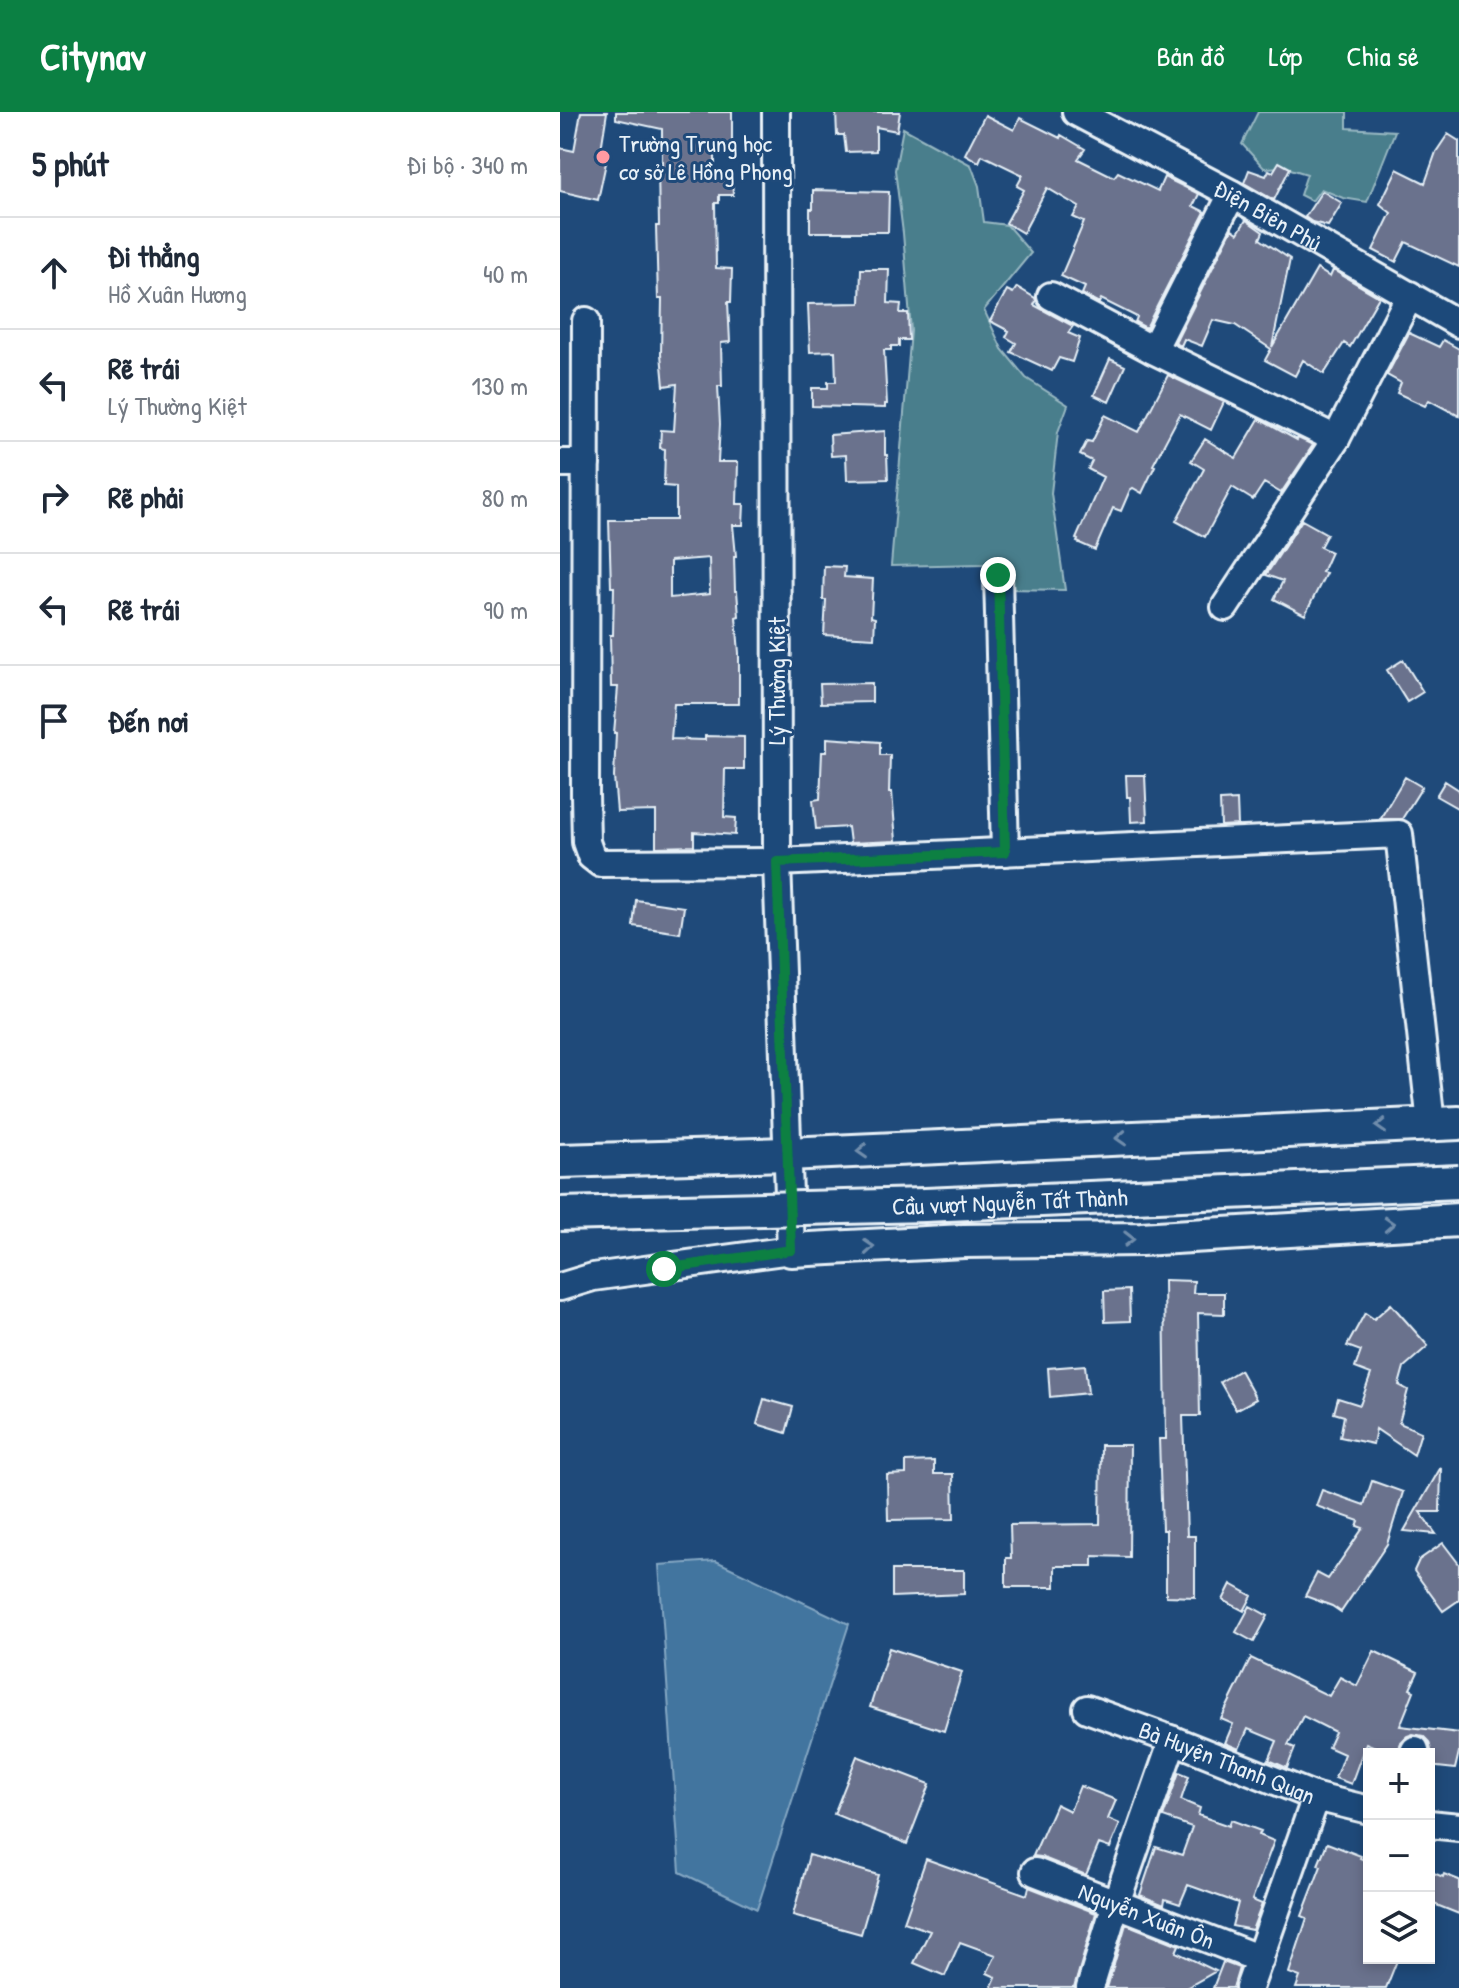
<!DOCTYPE html>
<html lang="vi">
<meta charset="utf-8">
<style>
:root{--surface:#fff;--page:#f6f6f7;--text:#1f2937;--muted:#747a83;--line:#e0e1e3;--accent:#0b8043}
body{margin:0;font-family:"Patrick Hand",sans-serif;background:var(--page);color:var(--text)}
.controls{position:absolute;right:24px;bottom:24px;display:grid;overflow:hidden;border-radius:0px;box-shadow:0 4px 12px #0003}
.controls button{width:72px;height:72px;display:grid;place-items:center;padding:0;border:0;border-bottom:2px solid var(--line);background:var(--surface);color:var(--text);font:40px sans-serif}
.stop{position:absolute;width:24px;height:24px;margin:-18px;border:6px solid #0b8043;border-radius:50%;background:#fff}
.stop.end{background:#0b8043;border-color:#fff;box-shadow:0 2px 8px #0008}
.list{margin:0;padding:0;list-style:none}
h2{display:flex;justify-content:space-between;align-items:center;height:104px;margin:0;padding:0 32px;font-size:34px}
h2 small{font-size:26px;font-weight:400;color:var(--muted)}
.list li{display:grid;grid-template-columns:52px 1fr auto;gap:24px;align-items:center;box-sizing:border-box;height:112px;padding:0 32px;border-top:2px solid var(--line)}
.list b{display:block;font-size:30px;white-space:nowrap}
.list p{margin:0;font-size:26px;white-space:nowrap;color:var(--muted)}
.list em{font-size:26px;font-style:normal;color:var(--muted)}
.icon{flex:none;width:44px;height:44px;fill:none;stroke:currentColor;stroke-width:2;stroke-linecap:round;stroke-linejoin:round}
.map{position:relative;flex:none;width:899px;height:1876px;overflow:hidden}
header{display:flex;align-items:center;gap:48px;box-sizing:border-box;height:112px;padding:0 40px;background:var(--accent);color:#fff}
header strong{font-size:38px}
nav{display:flex;gap:44px;margin-inline-start:auto;font-size:28px}
main{display:flex}
aside{flex:1;background:var(--surface)}
.map>svg:first-child{display:block}
.green{fill:#497e8c;stroke:#98b8c2;stroke-width:2}
.water{fill:#42759f;stroke:#84a7c3;stroke-width:2}
.building{fill:#6a728d;stroke:#e8f1f8;stroke-width:2;fill-rule:evenodd}
.lines{fill:none;stroke-linecap:round;stroke-linejoin:round}
.minor-casing{stroke:#e8f1f8;stroke-width:32}
.major-casing{stroke:#e8f1f8;stroke-width:38}
.minor{stroke:#1f4a7a;stroke-width:26}
.major{stroke:#1f4a7a;stroke-width:32}
.major-bridge-casing{stroke:#e8f1f8;stroke-width:38;stroke-linecap:butt}
.major-bridge{stroke:#1f4a7a;stroke-width:32}
.oneway{stroke:#6f8dac}
.route{stroke:#0b8043;stroke-width:10}
.poi-dot{fill:#ff9aa2;stroke:#1f4a7a;stroke-width:3}
.labels{text-anchor:middle;dominant-baseline:central;stroke-width:6;stroke-linejoin:round;paint-order:stroke}
.poi-label{font-size:24px;fill:#e8f1f8;stroke:#1f4a7a;text-anchor:start}
.street-label{font-size:24px;fill:#e8f1f8;stroke:#1f4a7a}
</style>
<header>
<strong>Citynav</strong>
<nav><a>Bản đồ</a><a>Lớp</a><a>Chia sẻ</a></nav>
</header>
<main>
<aside>
<h2>5 phút<small>Đi bộ · 340 m</small></h2>
<ul class="list">
<li><svg class="icon" aria-label="ahead" viewBox="0 0 24 24"><path d="M12 20V5M6 11l6-6 6 6"/></svg><div><b>Đi thẳng</b><p>Hồ Xuân Hương</p></div><em>40 m</em></li>
<li><svg class="icon" aria-label="left" viewBox="0 0 24 24"><path d="M17 20v-9H6M10 6l-5 5 5 5"/></svg><div><b>Rẽ trái</b><p>Lý Thường Kiệt</p></div><em>130 m</em></li>
<li><svg class="icon" aria-label="right" viewBox="0 0 24 24"><path d="M7 20v-9h11M14 6l5 5-5 5"/></svg><div><b>Rẽ phải</b></div><em>80 m</em></li>
<li><svg class="icon" aria-label="left" viewBox="0 0 24 24"><path d="M17 20v-9H6M10 6l-5 5 5 5"/></svg><div><b>Rẽ trái</b></div><em>90 m</em></li>
<li><svg class="icon" aria-label="arrive" viewBox="0 0 24 24"><path d="M6 21V4h12l-3 4 3 4H6"/></svg><div><b>Đến nơi</b></div></li>
</ul>
</aside>
<div class="map">
<svg width="899" height="1876" viewBox="0 0 899 1876">
<rect width="100%" height="100%" fill="#1f4a7a"/>
<filter id="ink" filterUnits="userSpaceOnUse"><feTurbulence type="fractalNoise" baseFrequency=".0125" numOctaves="2"/><feDisplacementMap in="SourceGraphic" scale="16" xChannelSelector="R" yChannelSelector="G"/><feConvolveMatrix kernelMatrix="1 2 1 2 8 2 1 2 1" color-interpolation-filters="sRGB"/></filter>
<g filter="url(#ink)">
<path class="green" d="M 698,0 L 787,0 L 787,16 L 835,19 L 807,90 L 783,86 L 761,77 L 752,89 L 740,83 L 747,62 L 724,55 L 704,56 L 682,32 Z
M 343,16 L 411,53 L 419,74 L 424,110 L 447,113 L 471,141 L 424,198 L 442,237 L 466,266 L 508,293 L 498,320 L 491,381 L 505,478 L 446,477 L 439,450 L 424,452 L 331,454 L 351,219 L 343,121 L 335,58 Z"/>
<path class="water" d="M 156,1449 L 289,1512 L 197,1797 L 120,1760 L 99,1453 Z"/>
<path class="building" d="M 21,0 L 47,0 L 40,44 L 47,46 L 38,88 L 0,79 L 0,36 L 14,39 Z
M 56,0 L 172,0 L 172,33 L 155,32 L 155,66 L 172,66 L 173,83 L 159,83 L 159,91 L 155,91 L 156,156 L 172,157 L 171,190 L 168,190 L 170,230 L 161,231 L 162,274 L 158,274 L 160,312 L 158,350 L 178,350 L 177,392 L 184,392 L 183,413 L 173,413 L 176,444 L 174,444 L 175,479 L 177,479 L 179,504 L 176,505 L 179,541 L 179,592 L 114,592 L 111,627 L 145,628 L 145,624 L 184,625 L 184,657 L 165,657 L 164,705 L 176,706 L 175,723 L 134,720 L 134,734 L 96,735 L 96,699 L 57,700 L 54,665 L 56,621 L 54,621 L 58,575 L 51,575 L 50,523 L 53,523 L 54,475 L 51,475 L 49,408 L 116,408 L 116,375 L 104,374 L 105,337 L 100,336 L 101,318 L 114,319 L 117,272 L 104,274 L 101,242 L 102,187 L 98,187 L 96,114 L 99,114 L 98,53 L 102,53 L 102,17 L 56,7 ZM 149,446 L 150,482 L 110,486 L 110,449 Z
M 276,0 L 340,0 L 337,19 L 316,15 L 316,39 L 286,40 L 284,23 L 277,23 Z
M 425,3 L 454,18 L 460,6 L 500,26 L 501,23 L 525,37 L 518,47 L 554,65 L 558,60 L 598,79 L 604,65 L 639,82 L 633,94 L 645,100 L 586,216 L 575,210 L 577,205 L 541,187 L 539,191 L 522,182 L 525,175 L 501,164 L 524,110 L 513,105 L 519,95 L 487,76 L 463,121 L 446,111 L 464,78 L 457,74 L 463,63 L 422,43 L 419,50 L 405,42 Z
M 888,22 L 899,29 L 899,155 L 846,130 L 836,150 L 813,138 L 831,101 L 820,92 L 837,57 L 865,71 L 876,40 Z
M 719,50 L 730,56 L 714,88 L 684,71 L 689,58 L 706,64 L 709,58 L 713,60 Z
M 253,78 L 329,80 L 328,120 L 250,120 L 250,97 L 253,97 Z
M 762,79 L 782,91 L 768,114 L 752,110 L 745,105 Z
M 686,108 L 703,120 L 700,127 L 730,147 L 712,235 L 757,157 L 770,165 L 773,158 L 819,185 L 790,235 L 784,231 L 764,262 L 743,248 L 735,264 L 705,248 L 711,237 L 675,213 L 653,208 L 642,234 L 624,227 L 621,234 L 615,231 L 672,117 L 678,121 Z
M 301,157 L 329,157 L 328,191 L 341,192 L 340,201 L 348,201 L 349,228 L 339,228 L 339,234 L 331,234 L 331,238 L 324,238 L 327,292 L 325,292 L 325,296 L 252,294 L 252,276 L 268,276 L 268,270 L 276,270 L 275,239 L 250,240 L 248,192 L 300,191 Z
M 457,175 L 475,186 L 476,189 L 474,193 L 513,214 L 508,221 L 520,226 L 512,250 L 499,246 L 492,259 L 451,240 L 456,231 L 446,225 L 449,219 L 430,209 L 447,178 L 453,181 Z
M 849,221 L 879,235 L 883,228 L 899,237 L 899,304 L 869,288 L 865,294 L 837,281 L 841,271 L 827,263 Z
M 550,247 L 565,254 L 549,290 L 534,283 Z
M 608,263 L 664,290 L 651,318 L 620,302 L 593,353 L 595,354 L 582,381 L 573,376 L 570,378 L 561,399 L 553,396 L 535,438 L 517,430 L 518,428 L 516,427 L 543,365 L 528,357 L 532,349 L 520,343 L 527,329 L 532,330 L 545,303 L 579,320 Z
M 699,307 L 737,328 L 738,326 L 753,333 L 721,381 L 704,371 L 693,388 L 672,375 L 645,425 L 616,409 L 644,357 L 631,349 L 645,327 L 676,346 Z
M 325,319 L 325,343 L 327,343 L 328,367 L 287,368 L 286,343 L 271,344 L 270,323 Z
M 742,408 L 767,422 L 760,435 L 771,440 L 762,460 L 766,461 L 745,503 L 714,487 L 723,469 L 706,463 Z
M 264,454 L 285,455 L 284,465 L 313,467 L 311,505 L 315,506 L 314,526 L 264,523 L 266,488 L 263,488 Z
M 843,548 L 863,580 L 847,590 L 827,558 Z
M 312,571 L 312,590 L 261,591 L 260,572 Z
M 267,626 L 320,630 L 320,643 L 330,643 L 329,680 L 332,680 L 336,729 L 290,731 L 288,715 L 256,717 L 253,688 L 260,687 L 262,640 L 267,640 Z
M 566,663 L 585,663 L 587,709 L 571,710 L 570,685 L 567,685 Z
M 845,665 L 862,675 L 842,707 L 820,707 Z
M 885,669 L 899,678 L 899,697 L 876,684 Z
M 677,688 L 678,713 L 661,714 L 660,689 Z
M 76,788 L 124,795 L 120,821 L 73,814 Z
M 604,1168 L 634,1169 L 633,1181 L 664,1181 L 664,1202 L 638,1201 L 640,1304 L 623,1304 L 627,1424 L 635,1424 L 635,1485 L 606,1484 L 606,1418 L 602,1418 L 599,1327 L 606,1327 Z
M 569,1178 L 570,1209 L 545,1210 L 544,1179 Z
M 831,1192 L 868,1234 L 844,1255 L 839,1273 L 848,1278 L 839,1311 L 861,1320 L 854,1343 L 816,1317 L 813,1332 L 780,1325 L 784,1304 L 774,1301 L 778,1286 L 800,1293 L 811,1262 L 795,1256 L 801,1239 L 787,1234 L 805,1201 L 814,1207 Z
M 525,1253 L 528,1281 L 490,1285 L 488,1256 Z
M 680,1258 L 696,1287 L 676,1298 L 660,1270 Z
M 204,1287 L 233,1295 L 226,1321 L 197,1312 Z
M 541,1333 L 570,1333 L 569,1445 L 533,1444 L 533,1454 L 495,1454 L 495,1475 L 446,1475 L 446,1446 L 451,1446 L 450,1413 L 540,1412 Z
M 374,1349 L 374,1362 L 393,1362 L 394,1407 L 328,1408 L 327,1363 L 346,1362 L 346,1350 Z
M 881,1355 L 880,1400 L 860,1400 L 876,1422 L 844,1419 Z
M 812,1369 L 843,1380 L 827,1432 L 781,1500 L 772,1494 L 745,1484 L 757,1461 L 768,1467 L 803,1416 L 797,1414 L 799,1409 L 756,1394 L 762,1378 L 804,1393 Z
M 883,1431 L 899,1452 L 899,1488 L 883,1499 L 854,1459 L 859,1448 Z
M 332,1458 L 404,1458 L 404,1482 L 332,1485 Z
M 671,1472 L 692,1484 L 684,1499 L 663,1488 Z
M 690,1494 L 708,1504 L 694,1530 L 676,1520 Z
M 329,1536 L 402,1560 L 384,1619 L 310,1595 Z
M 814,1539 L 858,1560 L 850,1577 L 854,1579 L 840,1614 L 899,1621 L 899,1640 L 895,1657 L 869,1654 L 871,1638 L 869,1630 L 863,1624 L 853,1622 L 847,1624 L 841,1630 L 837,1642 L 832,1642 L 806,1631 L 791,1672 L 775,1666 L 784,1642 L 768,1635 L 775,1620 L 743,1604 L 728,1633 L 735,1636 L 727,1656 L 709,1648 L 717,1629 L 688,1617 L 679,1637 L 665,1631 L 673,1612 L 661,1607 L 691,1546 L 769,1584 L 780,1565 L 797,1574 Z
M 297,1644 L 370,1672 L 347,1732 L 274,1702 Z
M 619,1660 L 629,1664 L 621,1688 L 640,1696 L 638,1703 L 669,1714 L 671,1708 L 701,1719 L 699,1723 L 714,1729 L 692,1788 L 702,1792 L 692,1818 L 672,1814 L 678,1791 L 628,1773 L 620,1792 L 605,1787 L 604,1793 L 580,1783 L 596,1735 L 622,1743 L 632,1715 L 603,1705 Z
M 520,1674 L 556,1688 L 548,1707 L 560,1712 L 550,1736 L 539,1732 L 526,1763 L 481,1745 L 473,1744 L 496,1692 L 510,1699 Z
M 767,1731 L 801,1744 L 800,1746 L 809,1750 L 809,1846 L 838,1846 L 826,1876 L 736,1876 L 740,1865 L 729,1861 L 747,1806 L 742,1804 L 761,1754 L 758,1753 Z
M 249,1743 L 318,1763 L 301,1822 L 233,1803 Z
M 366,1747 L 467,1783 L 469,1775 L 536,1801 L 514,1876 L 431,1876 L 436,1865 L 427,1861 L 436,1843 L 400,1830 L 385,1864 L 354,1851 L 370,1819 L 344,1810 Z
M 869,1759 L 883,1765 L 884,1762 L 899,1768 L 899,1802 L 869,1790 Z
M 566,1812 L 619,1833 L 616,1840 L 656,1859 L 626,1876 L 547,1876 Z
M 663,1850 L 679,1856 L 673,1876 L 653,1876 Z"/>
<g class="lines">
<defs>
<g id="minor">
<path id="s1" d="M 516,0 L 672,82 L 899,212"/>
<path d="M 491,184 L 593,238 L 776,327"/>
<path d="M 26,209 L 25,683 L 26,730 L 31,744 L 40,751 L 217,750 L 839,722 L 871,1012"/>
<path d="M 593,238 L 672,82"/>
<path d="M 0,351 L 26,351"/>
<path d="M 438,463 L 445,740"/>
<path d="M 665,495 L 776,327 L 850,183"/>
<path d="M 0,1175 L 33,1165 L 231,1138 L 217,750 L 216,0"/>
<path id="s2" d="M 527,1597 L 613,1628 L 756,1685 L 809,1698"/>
<path d="M 853,1642 L 855,1638"/>
<path d="M 869,1712 L 899,1715"/>
<path id="s3" d="M 475,1760 L 700,1847"/>
<path d="M 530,1876 L 556,1791 L 613,1628"/>
<path d="M 689,1876 L 756,1685"/>
</g>
<path id="major" d="M 0,1049 L 227,1042 L 899,1011
M 231,1138 L 404,1129 L 581,1127 L 899,1108"/>
</defs>
<use href="#minor" class="minor-casing"/>
<use href="#major" class="major-casing"/>
<use href="#minor" class="minor"/>
<use href="#major" class="major"/>
<defs>
<g id="major-bridge">
<path id="s4" d="M 0,1102 L 365,1093 L 899,1070"/>
</g>
</defs>
<use href="#major-bridge" class="major-bridge-casing"/>
<use href="#major-bridge" class="major-bridge"/>
</g>
<defs><path id="oneway-chevron" d="M-2-3.5L2.5 0L-2 3.5" fill="none" stroke-width="1.6" stroke-linecap="round" stroke-linejoin="round" transform="scale(2)"/></defs>
<g class="oneway">
<use href="#oneway-chevron" transform="translate(821 1014) rotate(177)"/>
<use href="#oneway-chevron" transform="translate(561 1026) rotate(177)"/>
<use href="#oneway-chevron" transform="translate(302 1039) rotate(177)"/>
<use href="#oneway-chevron" transform="translate(829 1112) rotate(-3)"/>
<use href="#oneway-chevron" transform="translate(569 1127) rotate(-1)"/>
<use href="#oneway-chevron" transform="translate(309 1135) rotate(-4)"/>
</g>
</g>
<g class="lines" filter="url(#ink)">
<path class="route" d="M 104,1157 L 231,1138 L 217,750 L 445,740 L 438,463"/>
</g>
<circle class="poi-dot" cx="43" cy="45" r="8"/>
<g class="labels">
<g class="poi-label">
<text x="59" y="31">Trường Trung học<tspan x="59" dy="28">cơ sở Lê Hồng Phong</tspan></text>
</g>
<g class="street-label">
<text stroke="none"><textPath href="#s1" startOffset="218">Điện Biên Phủ</textPath></text>
<text transform="translate(216 569) rotate(-90)">Lý Thường Kiệt</text>
<text stroke="none"><textPath href="#s4" startOffset="450">Cầu vượt Nguyễn Tất Thành</textPath></text>
<text stroke="none"><textPath href="#s2" startOffset="150">Bà Huyện Thanh Quan</textPath></text>
<text stroke="none"><textPath href="#s3" startOffset="120">Nguyễn Xuân Ôn</textPath></text>
</g>
</g>
</svg>
<div class="controls">
<button>+</button>
<button>−</button>
<button><svg class="icon" aria-label="layers" viewBox="0 0 24 24"><path d="M12 4l9 5-9 5-9-5zM3 14l9 5 9-5"/></svg></button>
</div>
<div class="stop" style="left:104px;top:1157px"></div>
<div class="stop end" style="left:438px;top:463px"></div>
</div>
</main>
